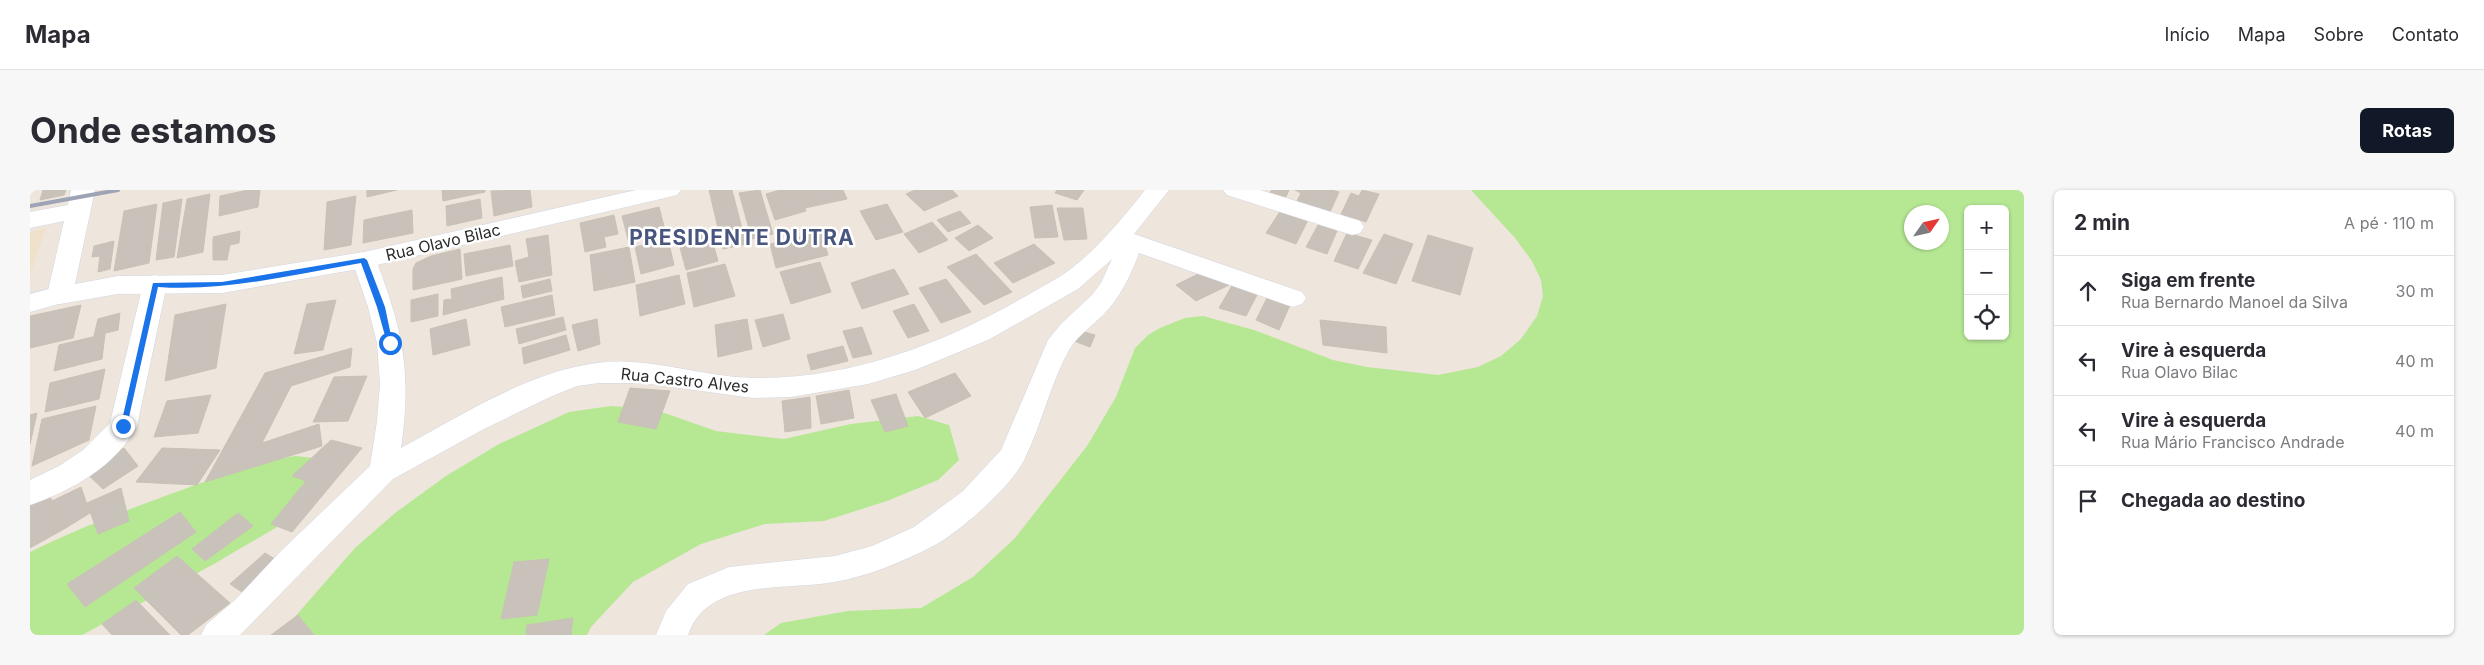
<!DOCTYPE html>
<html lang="pt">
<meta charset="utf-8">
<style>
:root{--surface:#fff;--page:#f7f7f7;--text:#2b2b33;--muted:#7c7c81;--line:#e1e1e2;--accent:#111827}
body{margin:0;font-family:Inter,sans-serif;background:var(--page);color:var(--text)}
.controls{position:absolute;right:15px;top:15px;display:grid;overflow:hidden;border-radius:8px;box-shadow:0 1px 4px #0004}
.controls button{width:45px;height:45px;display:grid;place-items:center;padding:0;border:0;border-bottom:1px solid var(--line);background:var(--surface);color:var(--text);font:25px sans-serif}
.compass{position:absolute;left:1874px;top:15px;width:45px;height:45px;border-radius:50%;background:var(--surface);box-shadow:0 1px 4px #0004;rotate:56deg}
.stop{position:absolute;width:15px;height:15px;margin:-11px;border:4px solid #1a73e8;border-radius:50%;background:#fff}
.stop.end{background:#1a73e8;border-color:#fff;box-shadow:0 1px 5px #0008}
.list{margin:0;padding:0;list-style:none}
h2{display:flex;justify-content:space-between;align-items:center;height:65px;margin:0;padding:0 20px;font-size:21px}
h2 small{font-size:16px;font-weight:400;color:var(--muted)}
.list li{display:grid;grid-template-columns:32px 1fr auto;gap:15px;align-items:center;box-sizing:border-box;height:70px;padding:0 20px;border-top:1px solid var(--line)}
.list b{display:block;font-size:19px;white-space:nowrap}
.list p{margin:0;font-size:16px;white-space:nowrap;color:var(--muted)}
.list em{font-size:16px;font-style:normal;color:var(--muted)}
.icon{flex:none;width:28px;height:28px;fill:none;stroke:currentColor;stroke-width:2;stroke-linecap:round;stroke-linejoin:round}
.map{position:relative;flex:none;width:1994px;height:445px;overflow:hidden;border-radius:8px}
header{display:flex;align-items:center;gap:30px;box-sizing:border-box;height:70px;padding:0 25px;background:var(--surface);border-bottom:1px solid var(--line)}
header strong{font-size:24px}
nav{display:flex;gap:28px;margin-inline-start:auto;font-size:18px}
.intro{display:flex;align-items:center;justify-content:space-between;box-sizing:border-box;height:120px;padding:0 30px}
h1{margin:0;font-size:35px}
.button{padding:12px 22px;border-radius:8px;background:var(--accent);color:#fff;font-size:18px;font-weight:700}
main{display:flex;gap:30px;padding:0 30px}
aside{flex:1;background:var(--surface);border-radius:8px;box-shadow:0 1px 4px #0004}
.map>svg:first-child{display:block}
.education{fill:#f0e2ca}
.green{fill:#b6e894;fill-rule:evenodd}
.building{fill:#c9c2bb;stroke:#c9c1b5}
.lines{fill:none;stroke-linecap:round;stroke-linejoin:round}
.street-casing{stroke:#d1d6e4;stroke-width:1}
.secondary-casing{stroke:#d1d6e4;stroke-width:1}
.street{fill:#fff;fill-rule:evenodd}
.secondary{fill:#fff;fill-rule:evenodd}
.rail{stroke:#9ea3b6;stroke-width:4}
.route{fill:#1a73e8}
.labels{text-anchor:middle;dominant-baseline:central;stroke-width:5;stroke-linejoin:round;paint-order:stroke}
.street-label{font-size:16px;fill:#2b2b2b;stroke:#fff}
.district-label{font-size:21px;font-weight:bold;letter-spacing:1px;fill:#48557f;stroke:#fff}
</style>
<header>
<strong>Mapa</strong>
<nav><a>Início</a><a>Mapa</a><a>Sobre</a><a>Contato</a></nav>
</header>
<div class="intro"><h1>Onde estamos</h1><a class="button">Rotas</a></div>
<main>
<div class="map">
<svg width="1994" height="445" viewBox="0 0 1994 445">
<rect width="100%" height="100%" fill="#eee5dc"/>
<path class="education" d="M 16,38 L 0,86 L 0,42 Z"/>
<path class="green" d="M 1441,0 L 1994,0 L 1994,445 L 734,445 L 751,433 L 818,421 L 891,418 L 943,387 L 985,348 L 1057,256 L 1086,207 L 1105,158 L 1118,145 L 1130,138 L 1155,128 L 1173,126 L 1224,140 L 1303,170 L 1337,177 L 1408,185 L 1448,177 L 1471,166 L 1491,149 L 1507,126 L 1513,106 L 1511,90 L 1502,71 L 1485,48 ZM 1938,19 L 1975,19 L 1975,146 L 1938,146 ZM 1912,22 L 1912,52 L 1882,52 L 1882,22 Z
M 581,216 L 623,219 L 686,241 L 754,249 L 821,234 L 888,226 L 919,235 L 929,270 L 908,290 L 857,311 L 794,331 L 735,334 L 671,354 L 603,392 L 561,437 L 557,445 L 249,445 L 325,358 L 365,323 L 416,286 L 469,254 L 539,222 Z
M 266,266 L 283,268 L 269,324 L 184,374 L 52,445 L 0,445 L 0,362 C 55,335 113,314 171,293 C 202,282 233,270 266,266 Z"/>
<path class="building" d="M 13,0 L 36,0 L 34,5 L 10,10 Z
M 218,0 L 230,0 L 228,17 L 189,26 L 190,6 Z
M 337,0 L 367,0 L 337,7 Z
M 412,0 L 455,0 L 455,2 L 413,11 Z
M 500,0 L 502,17 L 464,26 L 461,1 Z
M 679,0 L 702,0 L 716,54 L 693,59 Z
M 730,0 L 743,44 L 722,49 L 709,3 Z
M 750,0 L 768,0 L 776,21 L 745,30 L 736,4 Z
M 768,0 L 813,0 L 817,9 L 775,18 Z
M 885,0 L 922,0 L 928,6 L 894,21 L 876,4 Z
M 1027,0 L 1054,0 L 1047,10 L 1025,3 Z
M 1242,0 L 1259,0 L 1256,7 L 1240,2 Z
M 1265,0 L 1302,0 L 1309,2 L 1300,22 L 1267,11 L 1271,3 Z
M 1332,0 L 1349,4 L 1336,32 L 1311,24 L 1321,3 L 1329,6 Z
M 180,4 L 173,62 L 147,68 L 157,9 Z
M 326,6 L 321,55 L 294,60 L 297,12 Z
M 152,9 L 144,67 L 126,70 L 133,13 Z
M 450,9 L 452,28 L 417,36 L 416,16 Z
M 127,14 L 119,73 L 84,81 L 94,21 Z
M 857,14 L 873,42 L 846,50 L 830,21 Z
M 1022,15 L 1028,47 L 1005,48 L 1000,17 Z
M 629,17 L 636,44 L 599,53 L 592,26 Z
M 1027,18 L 1053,18 L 1057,49 L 1034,50 Z
M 382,20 L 383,43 L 333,53 L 334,30 Z
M 1251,20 L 1278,30 L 1266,54 L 1236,43 Z
M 930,21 L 941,33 L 918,42 L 907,30 Z
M 584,25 L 588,44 L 574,47 L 576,57 L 555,62 L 550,33 Z
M 902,32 L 918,50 L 889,63 L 874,44 Z
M 948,35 L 963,48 L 939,61 L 925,48 Z
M 1288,35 L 1307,41 L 1297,64 L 1276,57 Z
M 210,41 L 209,53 L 200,55 L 197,70 L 183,70 L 183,47 Z
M 791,42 L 798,65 L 746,78 L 740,54 Z
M 680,43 L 688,71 L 656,80 L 648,50 Z
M 1317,43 L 1342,50 L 1328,79 L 1304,71 Z
M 1354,44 L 1383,54 L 1366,94 L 1333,83 Z
M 518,45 L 522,85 L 489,92 L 485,71 L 499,67 L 496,49 Z
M 1398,45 L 1443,58 L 1430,105 L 1382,91 Z
M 638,49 L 644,75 L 611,84 L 605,57 Z
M 84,51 L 80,79 L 68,82 L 70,66 L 62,67 L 64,56 Z
M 1004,54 L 1025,73 L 983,93 L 964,73 Z
M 480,55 L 483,76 L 436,86 L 434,64 Z
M 599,57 L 605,92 L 564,101 L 560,65 Z
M 430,59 L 432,89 L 383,100 L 383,79 L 386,73 L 401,66 Z
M 946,64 L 982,102 L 954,115 L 917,77 Z
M 790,72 L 801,102 L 761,114 L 750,82 Z
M 695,74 L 705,106 L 664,117 L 657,83 Z
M 1180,78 L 1199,95 L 1166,111 L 1146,95 Z
M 864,79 L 879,104 L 832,119 L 821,93 Z
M 649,85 L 655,114 L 610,126 L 606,95 Z
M 472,87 L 474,109 L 413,125 L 414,110 L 422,109 L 421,99 Z
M 520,89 L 522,101 L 493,108 L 491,96 Z
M 916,89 L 941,122 L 911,133 L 889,98 Z
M 1203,94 L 1228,103 L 1216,126 L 1189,118 Z
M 408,104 L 408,126 L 381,132 L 381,110 Z
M 522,105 L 525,125 L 475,137 L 471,117 Z
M 1237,108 L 1260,115 L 1249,140 L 1226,130 Z
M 306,110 L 293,160 L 264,164 L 277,114 Z
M 196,114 L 186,178 L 135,191 L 145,125 Z
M 884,114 L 899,141 L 878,148 L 863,121 Z
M 51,115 L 43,148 L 0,158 L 0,126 Z
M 90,123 L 88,140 L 64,146 L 68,129 Z
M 753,124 L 760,149 L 733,157 L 725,130 Z
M 533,127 L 536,140 L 489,154 L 486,139 Z
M 436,129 L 440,155 L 403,165 L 400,139 Z
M 567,129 L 570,154 L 548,161 L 542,135 Z
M 717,129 L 722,159 L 688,167 L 685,135 Z
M 1290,130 L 1356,137 L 1357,163 L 1293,155 Z
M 832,137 L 842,164 L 823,168 L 813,141 Z
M 1048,140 L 1065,145 L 1060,157 L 1044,151 Z
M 75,144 L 72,169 L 24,181 L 29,155 Z
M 536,145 L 540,160 L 494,174 L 492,158 Z
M 813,156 L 818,171 L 781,180 L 777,165 Z
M 322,158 L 320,177 L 261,196 L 232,253 L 289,234 L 292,256 L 175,292 L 235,183 Z
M 75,179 L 69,209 L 15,222 L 20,193 Z
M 925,183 L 941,206 L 895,228 L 878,202 Z
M 337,186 L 318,231 L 283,232 L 304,187 Z
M 600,198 L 640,201 L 626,239 L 588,232 Z
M 819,200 L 824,228 L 791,234 L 786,206 Z
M 866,204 L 878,236 L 855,242 L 841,210 Z
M 181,205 L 168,243 L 124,247 L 137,211 Z
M 780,207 L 781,238 L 755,242 L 752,211 Z
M 66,216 L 59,250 L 2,276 L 12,229 Z
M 7,223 L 0,254 L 0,225 Z
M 301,250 L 332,258 L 262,342 L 241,334 L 276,291 L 262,286 Z
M 94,258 L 108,276 L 73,299 L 54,281 Z
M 132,258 L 190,260 L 167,295 L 106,292 Z
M 51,297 L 60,323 L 34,339 L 22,311 Z
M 91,298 L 99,331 L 68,344 L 57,313 Z
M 19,304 L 34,339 L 0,358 L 0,314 Z
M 150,322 L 166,342 L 55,417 L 37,394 Z
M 208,323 L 223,336 L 175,371 L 162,359 Z
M 235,363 L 248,371 L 212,402 L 200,394 Z
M 147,366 L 200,413 L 158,445 L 151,445 L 104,398 Z
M 519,369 L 507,425 L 471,429 L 484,372 Z
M 106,410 L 140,445 L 82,445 L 72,434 Z
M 268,425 L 284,445 L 241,445 Z
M 543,428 L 541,445 L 496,445 L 497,435 Z"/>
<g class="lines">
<defs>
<path id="street" d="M 1115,0 L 1139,0 L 1104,44 L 1272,102 L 1276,108 L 1272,114 L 1263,117 L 1254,114 L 1109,63 C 1101,85 1090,108 1073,125 C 1062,136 1047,146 1039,160 C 1020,194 1012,234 995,268 C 983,295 929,343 903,356 C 872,372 839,386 804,392 C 756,401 678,387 658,445 L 626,445 L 636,421 L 658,394 L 699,377 L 805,366 L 842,356 L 884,337 L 933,301 L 971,260 L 1018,150 L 1031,134 L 1062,105 L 1071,93 L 1082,69 L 1048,99 L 958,150 L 885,180 L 838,194 L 761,207 L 723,208 L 613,193 L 569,193 L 547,196 L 520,207 L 454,239 L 363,289 L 210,445 L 171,445 L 176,435 L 205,410 L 251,361 L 340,276 L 347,231 L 350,194 L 347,153 L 338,117 L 322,70 L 325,64 L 334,62 L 343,64 L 346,70 C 373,141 382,182 371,258 C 430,226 500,181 567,173 C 619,166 671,187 722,188 C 819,190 913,154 996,106 C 1011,97 1028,89 1042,78 C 1070,56 1093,28 1115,0 Z
M 1193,0 L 1230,0 L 1330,31 L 1334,37 L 1330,43 L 1322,45 L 1197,5 Z
M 125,85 L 134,88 L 137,94 L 107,236 C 86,276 41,301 0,315 L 0,290 L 29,276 L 53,260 L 80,233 L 113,94 L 116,88 Z
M 30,96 L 39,99 L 43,105 L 39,111 L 0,122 L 0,104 Z"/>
<path id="secondary" d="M 41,0 L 65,0 L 45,94 L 88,86 L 192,85 L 334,62 L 606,0 L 651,0 L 647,5 L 639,7 L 334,78 L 192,103 L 88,104 L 30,114 L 21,111 L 17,105 L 34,31 L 0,38 L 0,22 L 38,15 Z"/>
</defs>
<use href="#street" class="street-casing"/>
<use href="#secondary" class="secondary-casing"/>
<use href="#street" class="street"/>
<use href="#secondary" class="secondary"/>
<path class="rail" d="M 0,16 L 88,0"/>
</g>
<path class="route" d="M 334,68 L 337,70 L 355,117 L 363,155 L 357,153 L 347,117 L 331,73 C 264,84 196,102 128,97 L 97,236 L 96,239 L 90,239 L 123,93 L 192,92 Z"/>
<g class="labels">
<g class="street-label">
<text transform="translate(413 52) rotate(-13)">Rua Olavo Bilac</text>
<text transform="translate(655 190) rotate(6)">Rua Castro Alves</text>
</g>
<g class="district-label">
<text x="712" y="47">PRESIDENTE DUTRA</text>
</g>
</g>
</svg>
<div class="controls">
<button>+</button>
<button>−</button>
<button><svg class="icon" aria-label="locate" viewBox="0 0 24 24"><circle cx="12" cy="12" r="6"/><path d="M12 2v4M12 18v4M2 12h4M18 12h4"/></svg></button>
</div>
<svg class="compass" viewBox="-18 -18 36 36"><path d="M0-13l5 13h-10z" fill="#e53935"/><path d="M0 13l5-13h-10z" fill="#7c7c81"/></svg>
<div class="stop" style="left:360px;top:153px"></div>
<div class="stop end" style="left:93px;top:236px"></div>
</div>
<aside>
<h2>2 min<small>A pé · 110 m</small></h2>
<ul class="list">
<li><svg class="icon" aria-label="ahead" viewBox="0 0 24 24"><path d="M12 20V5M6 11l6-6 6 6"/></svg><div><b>Siga em frente</b><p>Rua Bernardo Manoel da Silva</p></div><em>30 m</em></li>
<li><svg class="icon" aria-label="left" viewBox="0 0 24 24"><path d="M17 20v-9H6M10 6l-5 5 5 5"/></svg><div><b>Vire à esquerda</b><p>Rua Olavo Bilac</p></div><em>40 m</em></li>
<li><svg class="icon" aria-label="left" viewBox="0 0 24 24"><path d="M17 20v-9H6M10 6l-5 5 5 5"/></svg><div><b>Vire à esquerda</b><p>Rua Mário Francisco Andrade</p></div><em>40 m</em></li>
<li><svg class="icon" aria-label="arrive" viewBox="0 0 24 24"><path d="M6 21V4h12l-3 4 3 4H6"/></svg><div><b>Chegada ao destino</b></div></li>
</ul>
</aside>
</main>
